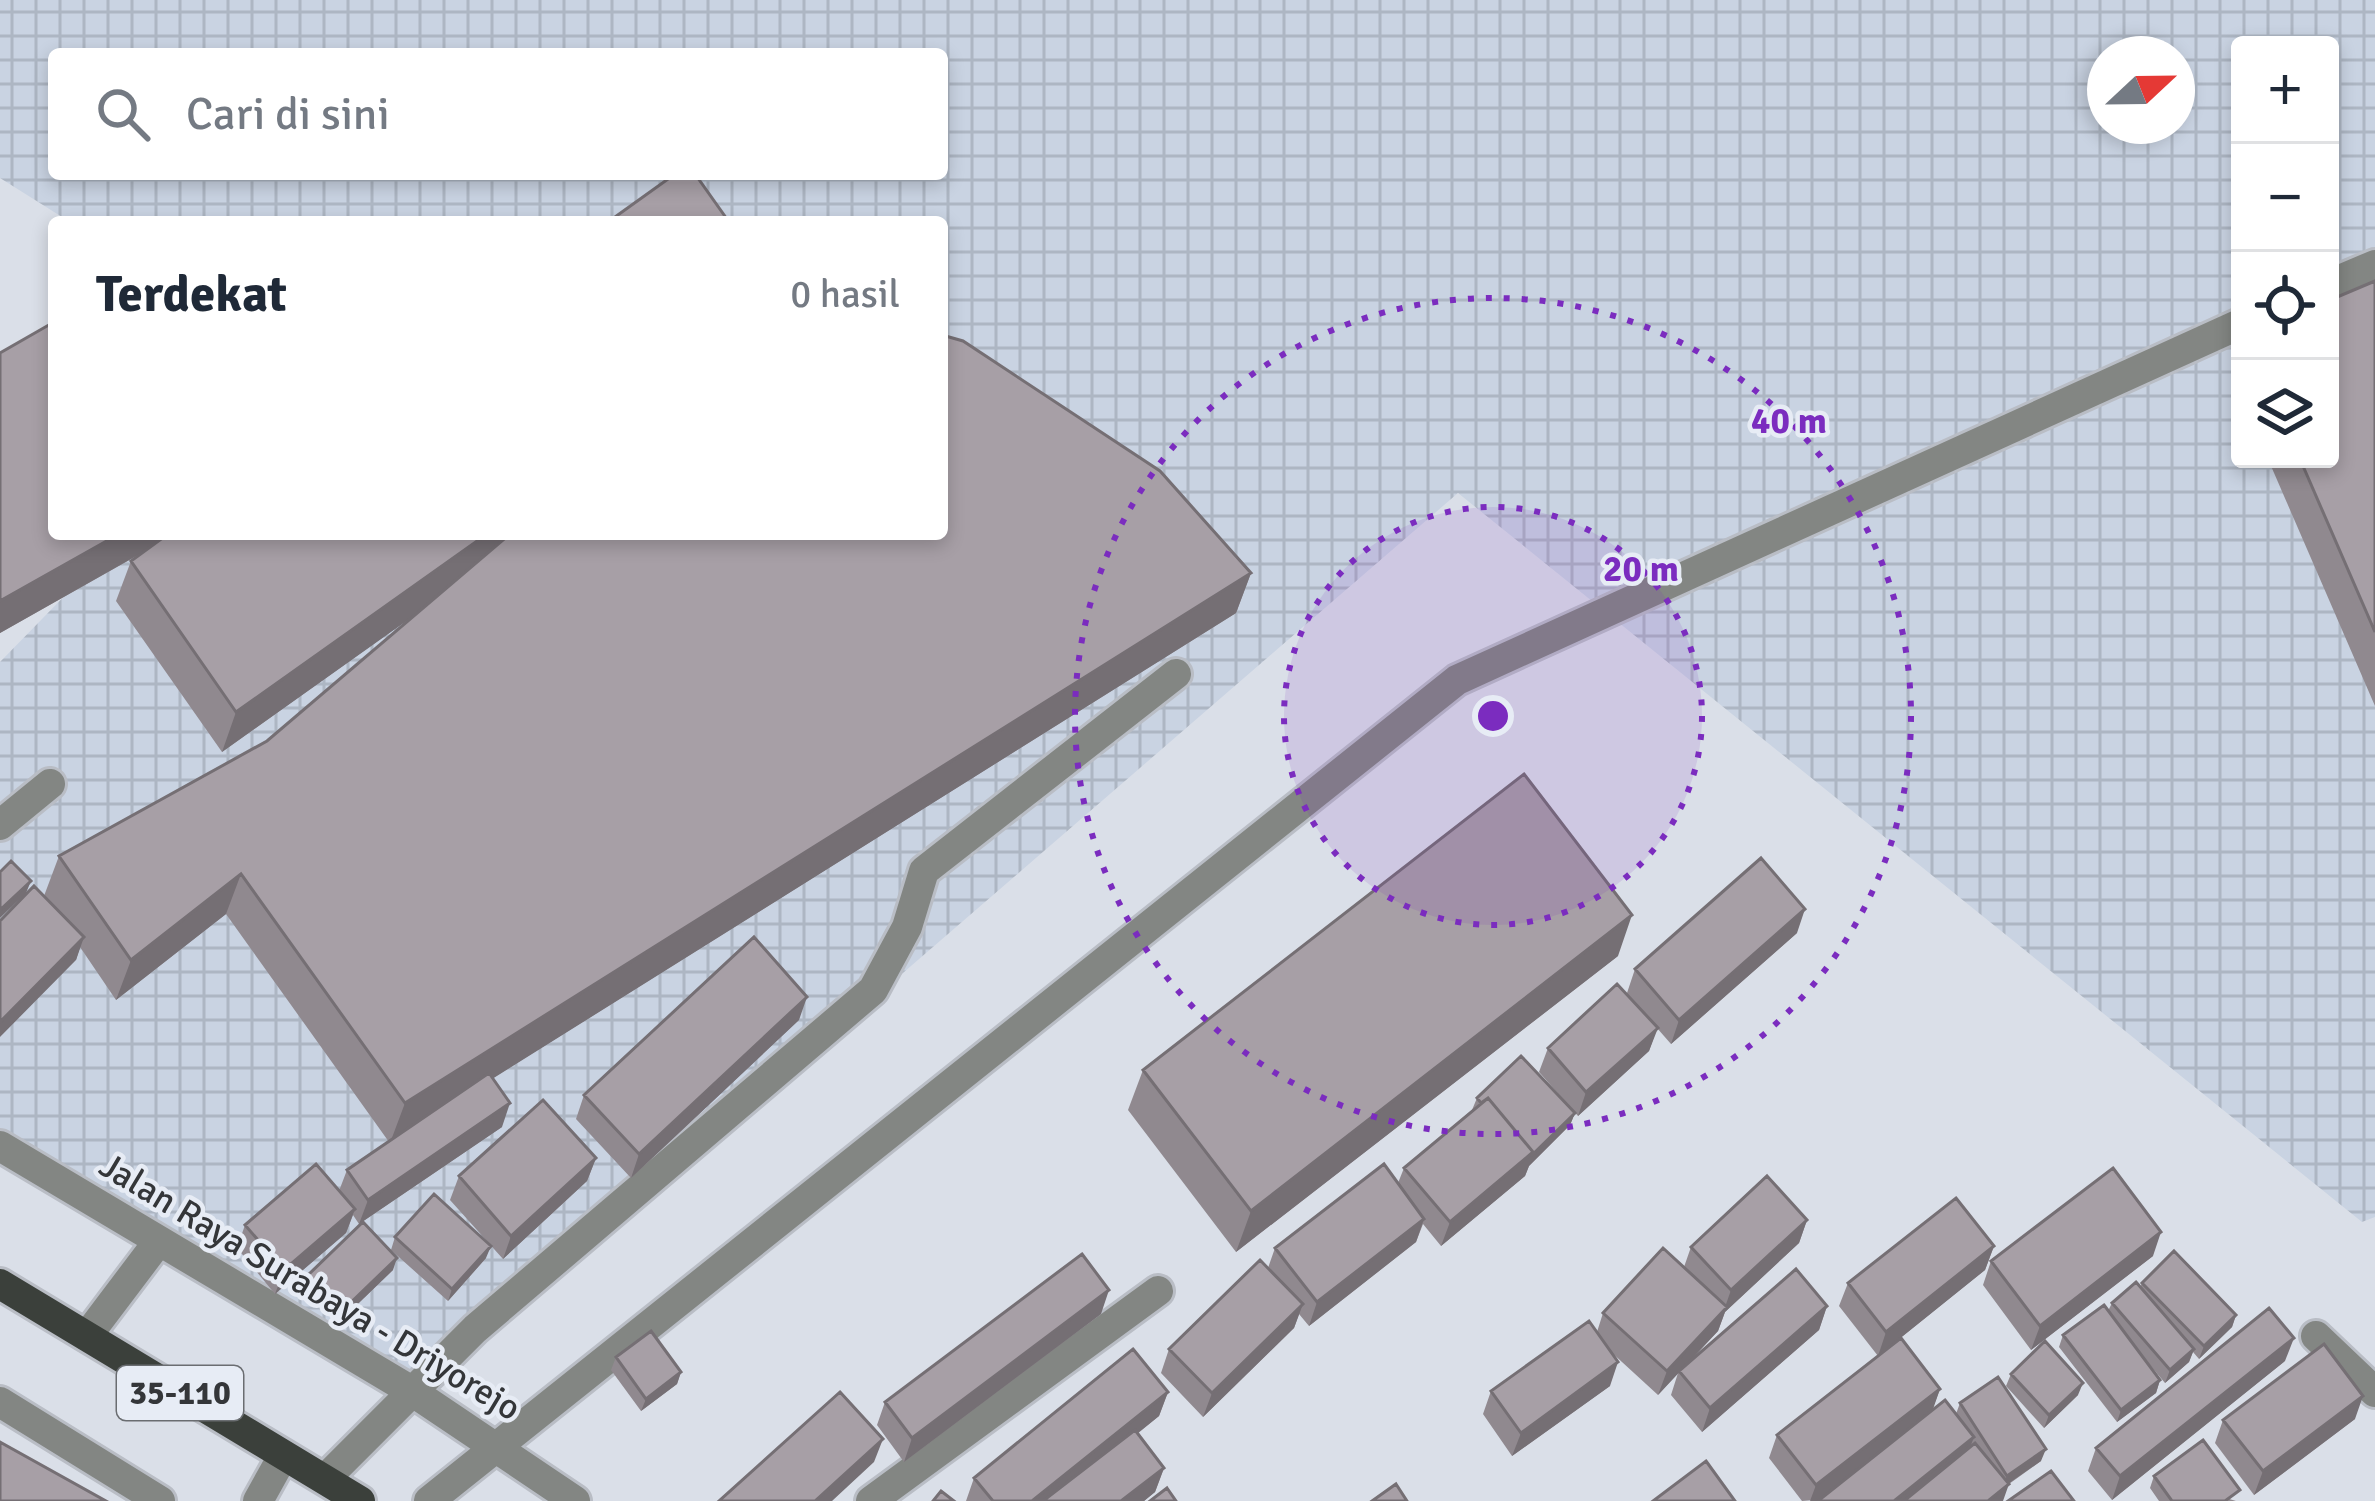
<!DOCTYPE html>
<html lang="id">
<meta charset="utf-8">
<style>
:root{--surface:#fff;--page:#f6f6f7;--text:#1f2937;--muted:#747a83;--line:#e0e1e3}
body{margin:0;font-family:Signika,sans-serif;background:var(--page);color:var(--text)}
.controls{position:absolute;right:36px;top:36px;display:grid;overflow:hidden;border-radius:12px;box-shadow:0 6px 18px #0003}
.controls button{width:108px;height:108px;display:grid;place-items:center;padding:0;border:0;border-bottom:3px solid var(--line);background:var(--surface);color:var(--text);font:60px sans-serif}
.compass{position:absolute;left:2087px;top:36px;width:108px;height:108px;border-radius:50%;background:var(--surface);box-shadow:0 6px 18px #0003;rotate:68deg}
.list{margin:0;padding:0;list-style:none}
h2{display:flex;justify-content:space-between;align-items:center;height:156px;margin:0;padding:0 48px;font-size:51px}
h2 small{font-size:39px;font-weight:400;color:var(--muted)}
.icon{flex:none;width:66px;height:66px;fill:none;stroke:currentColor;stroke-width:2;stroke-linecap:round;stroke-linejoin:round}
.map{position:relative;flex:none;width:2375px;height:1501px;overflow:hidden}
.search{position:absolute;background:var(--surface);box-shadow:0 6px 18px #0003;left:48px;top:48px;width:900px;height:132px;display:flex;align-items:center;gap:30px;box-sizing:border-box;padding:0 42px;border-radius:12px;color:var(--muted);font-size:45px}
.panel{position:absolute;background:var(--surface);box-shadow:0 6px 18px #0003;left:48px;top:216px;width:900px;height:324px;border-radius:12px}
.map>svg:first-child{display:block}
.industrial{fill:url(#industrial-grid);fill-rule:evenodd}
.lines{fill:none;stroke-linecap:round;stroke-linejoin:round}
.minor-casing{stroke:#b9bdc5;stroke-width:36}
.major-casing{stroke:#b9bdc5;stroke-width:36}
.minor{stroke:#838683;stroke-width:30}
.major{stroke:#3b403b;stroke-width:30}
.wall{fill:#90898f}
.shaded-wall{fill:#756f74}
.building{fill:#a79fa6;stroke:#756f74;stroke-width:3}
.ring{fill:none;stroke:#7b2cbf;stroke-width:6;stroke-dasharray:6 12}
.labels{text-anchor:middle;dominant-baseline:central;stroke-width:9;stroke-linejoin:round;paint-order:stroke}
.shield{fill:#e7ecf5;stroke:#6a6d71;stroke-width:3}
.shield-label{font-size:33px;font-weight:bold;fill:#343639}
.street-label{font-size:36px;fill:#343639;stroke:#e7ecf5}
.centre{fill:#7b2cbf;stroke:#e7ecf5;stroke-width:6}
.ring-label{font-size:36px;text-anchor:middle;font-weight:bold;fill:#7b2cbf;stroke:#e7ecf5;stroke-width:9;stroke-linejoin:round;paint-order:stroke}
</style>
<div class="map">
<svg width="2375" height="1501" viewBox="0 0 2375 1501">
<defs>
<pattern id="industrial-grid" width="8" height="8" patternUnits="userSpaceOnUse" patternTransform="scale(3)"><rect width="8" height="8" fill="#c9d3e2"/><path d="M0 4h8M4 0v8" fill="none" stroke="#adb6c3"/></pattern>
</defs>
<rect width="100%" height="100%" fill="#dadfe8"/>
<path class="industrial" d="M 0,0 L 2375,0 L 2375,1217 L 2362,1222 L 1458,493 L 416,1394 L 0,1137 L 0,662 L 125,534 L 942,534 L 942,222 L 70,222 L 0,178 ZM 2240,45 L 2330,45 L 2330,459 L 2240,459 ZM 54,54 L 942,54 L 942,174 L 54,174 ZM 2105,54 L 2177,54 L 2177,126 L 2105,126 Z"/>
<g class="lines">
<defs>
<path id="minor" d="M 2330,284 L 2375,265
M 0,825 L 50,784
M 0,1146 L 410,1390 L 575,1501
M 87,1336 L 158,1242
M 2316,1336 L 2375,1392
M 0,1402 L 160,1501
M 325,1479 L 475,1329 L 873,990 L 907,927 L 924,871 L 1176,674
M 258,1501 L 283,1456
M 429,1501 L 1457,680 L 2240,324
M 871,1501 L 1158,1291"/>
<path id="major" d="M 0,1284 L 360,1501"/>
</defs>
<use href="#minor" class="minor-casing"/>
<use href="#major" class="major-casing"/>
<use href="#minor" class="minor"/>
<use href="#major" class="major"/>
</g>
<path class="wall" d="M 2375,281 L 2375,706 L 2268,459 L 2330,459 Z
M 0,353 L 54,534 L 1251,573 L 1236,613 L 493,1078 L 502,1127 L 359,1224 L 353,1215 L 346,1233 L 275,1294 L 237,1248 L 245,1225 L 339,1191 L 347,1170 L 389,1142 L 226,914 L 116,1000 L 80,947 L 76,960 L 44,896 L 59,856 L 267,741 L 414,615 L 222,752 L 116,601 L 131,561 L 140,554 L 0,633 Z
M 2240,355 L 2240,394 L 2232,376 Z
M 1797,933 L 1671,1044 L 1657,1028 L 1649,1051 L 1578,1116 L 1539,1072 L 1548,1048 L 1627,993 L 1635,969 Z
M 1618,956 L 1236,1252 L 1128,1110 L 1143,1070 Z
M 799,1020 L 631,1178 L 576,1119 L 584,1095 Z
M 1477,1098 L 1575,1113 L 1570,1125 L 1529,1166 L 1525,1176 L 1441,1246 L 1423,1224 L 1416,1242 L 1309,1326 L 1299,1314 L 1294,1328 L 1203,1417 L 1161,1373 L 1169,1349 L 1268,1268 L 1275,1248 L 1398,1183 L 1404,1168 L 1472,1110 Z
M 596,1158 L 587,1181 L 503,1259 L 450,1200 L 459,1176 Z
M 1807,1220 L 1799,1243 L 1725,1312 L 1718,1331 L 1685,1366 L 1827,1306 L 1819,1330 L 1702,1432 L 1671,1395 L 1678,1373 L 1658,1395 L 1610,1351 L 1610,1386 L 1512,1456 L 1483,1414 L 1491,1391 L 1597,1332 L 1603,1313 L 1684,1267 L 1691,1247 Z
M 395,1237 L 486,1258 L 448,1301 L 391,1250 Z
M 1994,1246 L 1985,1270 L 1878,1356 L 1839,1306 L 1848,1283 Z
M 2153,1256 L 2031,1350 L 1983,1285 L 1991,1261 Z
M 393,1270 L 337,1324 L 303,1288 L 307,1276 Z
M 2142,1283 L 2236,1315 L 2232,1327 L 2199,1359 L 2193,1352 L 2189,1362 L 2165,1383 L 2140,1353 L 2160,1380 L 2156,1393 L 2117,1422 L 2059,1347 L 2063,1335 L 2108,1311 L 2112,1303 L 2140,1288 Z
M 1101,1314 L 904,1462 L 877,1425 L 885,1402 Z
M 616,1357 L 681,1372 L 677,1384 L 641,1411 L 611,1370 Z
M 2285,1361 L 2112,1500 L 2088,1471 L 2096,1448 Z
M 2011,1374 L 2078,1395 L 2044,1428 L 2006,1386 Z
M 1940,1389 L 1932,1410 L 1956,1414 L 1960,1403 L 2041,1461 L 2009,1484 L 1802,1501 L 1769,1458 L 1777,1435 Z
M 1168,1392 L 1159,1416 L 1137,1434 L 1164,1468 L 1155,1492 L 1144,1501 L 966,1501 L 974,1478 Z
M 2355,1419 L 2254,1495 L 2215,1443 L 2223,1420 Z
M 2154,1476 L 2236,1501 L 2159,1501 L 2150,1488 Z"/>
<path class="shaded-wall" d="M 119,534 L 175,534 L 0,633 L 0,601 Z
M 487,534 L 529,534 L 222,752 L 236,712 Z
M 1251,573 L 1236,613 L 390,1143 L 405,1103 Z
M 241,874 L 226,914 L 116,1000 L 131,960 Z
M 31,881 L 26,893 L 0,918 L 0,910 Z
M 1805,909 L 1797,933 L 1671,1044 L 1679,1020 Z
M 1632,915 L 1618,956 L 1236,1252 L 1251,1211 Z
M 84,937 L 76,960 L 0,1037 L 0,1022 Z
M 807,997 L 799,1020 L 631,1178 L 639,1154 Z
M 1658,1028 L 1649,1051 L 1578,1116 L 1586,1092 Z
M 510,1103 L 502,1127 L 359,1224 L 368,1200 Z
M 1575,1113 L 1570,1125 L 1529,1166 L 1525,1176 L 1441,1246 L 1450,1222 Z
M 596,1158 L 587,1181 L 503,1259 L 511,1236 Z
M 355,1209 L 346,1233 L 275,1294 L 284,1270 Z
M 1424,1219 L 1416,1242 L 1309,1326 L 1317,1302 Z
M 1807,1220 L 1799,1243 L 1725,1312 L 1718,1331 L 1658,1395 L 1667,1371 L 1724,1310 L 1731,1290 Z
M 2161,1232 L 2153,1256 L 2031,1350 L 2040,1326 Z
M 491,1246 L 486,1258 L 448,1301 L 452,1289 Z
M 1994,1246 L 1985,1270 L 1878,1356 L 1886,1332 Z
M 397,1258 L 393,1270 L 337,1324 L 342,1311 Z
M 1109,1290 L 1101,1314 L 904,1462 L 912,1438 Z
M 1303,1304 L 1294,1328 L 1203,1417 L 1212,1393 Z
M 1827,1306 L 1819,1330 L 1702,1432 L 1710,1408 Z
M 2236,1315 L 2232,1327 L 2199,1359 L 2204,1346 Z
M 2294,1338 L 2285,1361 L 2112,1500 L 2120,1476 Z
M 2194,1349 L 2189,1362 L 2165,1383 L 2170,1370 Z
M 1618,1362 L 1610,1386 L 1512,1456 L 1521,1433 Z
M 681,1372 L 677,1384 L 641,1411 L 646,1399 Z
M 2160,1380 L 2156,1393 L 2117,1422 L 2121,1410 Z
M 2083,1383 L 2078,1395 L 2044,1428 L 2049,1415 Z
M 1940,1389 L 1932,1412 L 1817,1501 L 1810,1501 L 1816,1485 Z
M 1168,1392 L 1159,1416 L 1053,1501 L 1032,1501 Z
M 2363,1396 L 2355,1419 L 2254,1495 L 2263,1471 Z
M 1974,1437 L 1965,1461 L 1915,1501 L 1894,1501 Z
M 883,1439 L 874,1462 L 832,1501 L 815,1501 Z
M 2046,1449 L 2041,1461 L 2002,1488 L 2007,1476 Z
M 1164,1468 L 1155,1492 L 1144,1501 L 1121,1501 Z
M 2009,1484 L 2003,1501 L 1988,1501 Z"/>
<path class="building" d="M 675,174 L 695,174 L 729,222 L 608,222 Z
M 2375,281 L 2375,632 L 2300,459 L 2330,459 L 2330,300 Z
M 54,322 L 54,534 L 119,534 L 0,601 L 0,353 Z
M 942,335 L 963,341 L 1160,471 L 1251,573 L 405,1103 L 241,874 L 131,960 L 59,856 L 267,741 L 510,534 L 942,534 Z
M 168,534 L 487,534 L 236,712 L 131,561 Z
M 1524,774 L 1632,915 L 1251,1211 L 1143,1070 Z
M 1761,858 L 1805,909 L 1679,1020 L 1635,969 Z
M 11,861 L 31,881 L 0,910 L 0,872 Z
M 34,886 L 84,937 L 0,1022 L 0,921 Z
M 754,937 L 807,997 L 639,1154 L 584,1095 Z
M 1617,984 L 1658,1028 L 1586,1092 L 1548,1048 Z
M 1521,1056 L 1575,1113 L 1531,1156 L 1533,1152 L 1488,1098 L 1481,1103 L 1477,1098 Z
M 489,1073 L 510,1103 L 368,1200 L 347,1170 Z
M 1488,1098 L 1533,1152 L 1450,1222 L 1404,1168 Z
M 543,1100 L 596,1158 L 511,1236 L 459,1176 Z
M 316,1164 L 355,1209 L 284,1270 L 245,1225 Z
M 1384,1164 L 1424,1219 L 1317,1302 L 1275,1248 Z
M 2113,1168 L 2161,1232 L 2040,1326 L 1991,1261 Z
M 1767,1176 L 1807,1220 L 1731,1290 L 1691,1247 Z
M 434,1194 L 491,1246 L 452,1289 L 395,1237 Z
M 1956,1198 L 1994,1246 L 1886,1332 L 1848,1283 Z
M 363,1222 L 397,1258 L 342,1311 L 307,1276 Z
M 1663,1248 L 1727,1307 L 1667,1371 L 1603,1313 Z
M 2174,1251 L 2236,1315 L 2204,1346 L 2142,1283 Z
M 1082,1254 L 1109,1290 L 912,1438 L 885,1402 Z
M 1260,1260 L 1303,1304 L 1212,1393 L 1169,1349 Z
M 1796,1269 L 1827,1306 L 1710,1408 L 1679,1371 Z
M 2136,1282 L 2194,1349 L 2170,1370 L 2112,1303 Z
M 2104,1305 L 2160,1380 L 2121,1410 L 2063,1335 Z
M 2269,1308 L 2294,1338 L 2120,1476 L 2096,1448 Z
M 1589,1321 L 1618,1362 L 1521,1433 L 1491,1391 Z
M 651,1331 L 681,1372 L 646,1399 L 616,1357 Z
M 1901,1338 L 1940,1389 L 1816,1485 L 1777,1435 Z
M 2045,1341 L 2083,1383 L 2049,1415 L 2011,1374 Z
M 2324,1344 L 2363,1396 L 2263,1471 L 2223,1420 Z
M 1133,1349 L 1168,1392 L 1032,1501 L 993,1501 L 974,1478 Z
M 1998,1377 L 2046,1449 L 2007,1476 L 1960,1403 Z
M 840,1392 L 883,1439 L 815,1501 L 719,1501 Z
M 1945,1400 L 1974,1437 L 1894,1501 L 1818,1501 Z
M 1135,1430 L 1164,1468 L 1121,1501 L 1043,1501 Z
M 2203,1440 L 2240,1490 L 2225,1501 L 2172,1501 L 2154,1476 Z
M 0,1442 L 106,1501 L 0,1501 Z
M 1975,1443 L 2009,1484 L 1988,1501 L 1904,1501 Z
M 1706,1461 L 1735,1501 L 1653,1501 Z
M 2051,1471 L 2074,1501 L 2008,1501 Z
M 1396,1484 L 1407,1501 L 1372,1501 Z
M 1167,1488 L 1176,1501 L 1150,1501 Z
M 941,1491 L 954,1501 L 933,1501 Z"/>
<circle cx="1493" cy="716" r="209" fill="#7b2cbf" fill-opacity=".12"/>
<g class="ring">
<circle cx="1493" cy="716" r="209"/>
<circle cx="1493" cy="716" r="418"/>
</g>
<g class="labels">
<rect class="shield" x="117" y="1366" width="126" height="54" rx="9"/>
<g class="shield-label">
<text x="180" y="1393">35-110</text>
</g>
<g class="street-label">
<text transform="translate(310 1287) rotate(31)">Jalan Raya Surabaya - Driyorejo</text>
</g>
</g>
<circle cx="1493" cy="716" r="18" class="centre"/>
<g class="ring-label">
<text x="1789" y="433">40 m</text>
<text x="1641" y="581">20 m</text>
</g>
</svg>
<div class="controls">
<button>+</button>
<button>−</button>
<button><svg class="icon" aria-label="locate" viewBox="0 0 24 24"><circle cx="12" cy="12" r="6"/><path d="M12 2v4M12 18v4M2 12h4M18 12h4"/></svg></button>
<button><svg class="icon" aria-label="layers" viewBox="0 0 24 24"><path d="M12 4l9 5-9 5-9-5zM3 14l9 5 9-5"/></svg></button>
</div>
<svg class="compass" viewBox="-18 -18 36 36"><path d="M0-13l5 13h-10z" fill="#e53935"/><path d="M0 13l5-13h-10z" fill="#747a83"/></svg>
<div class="search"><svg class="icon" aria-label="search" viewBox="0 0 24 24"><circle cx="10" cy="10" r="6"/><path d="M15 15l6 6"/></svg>Cari di sini</div>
<section class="panel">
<h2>Terdekat<small>0 hasil</small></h2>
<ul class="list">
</ul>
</section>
</div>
